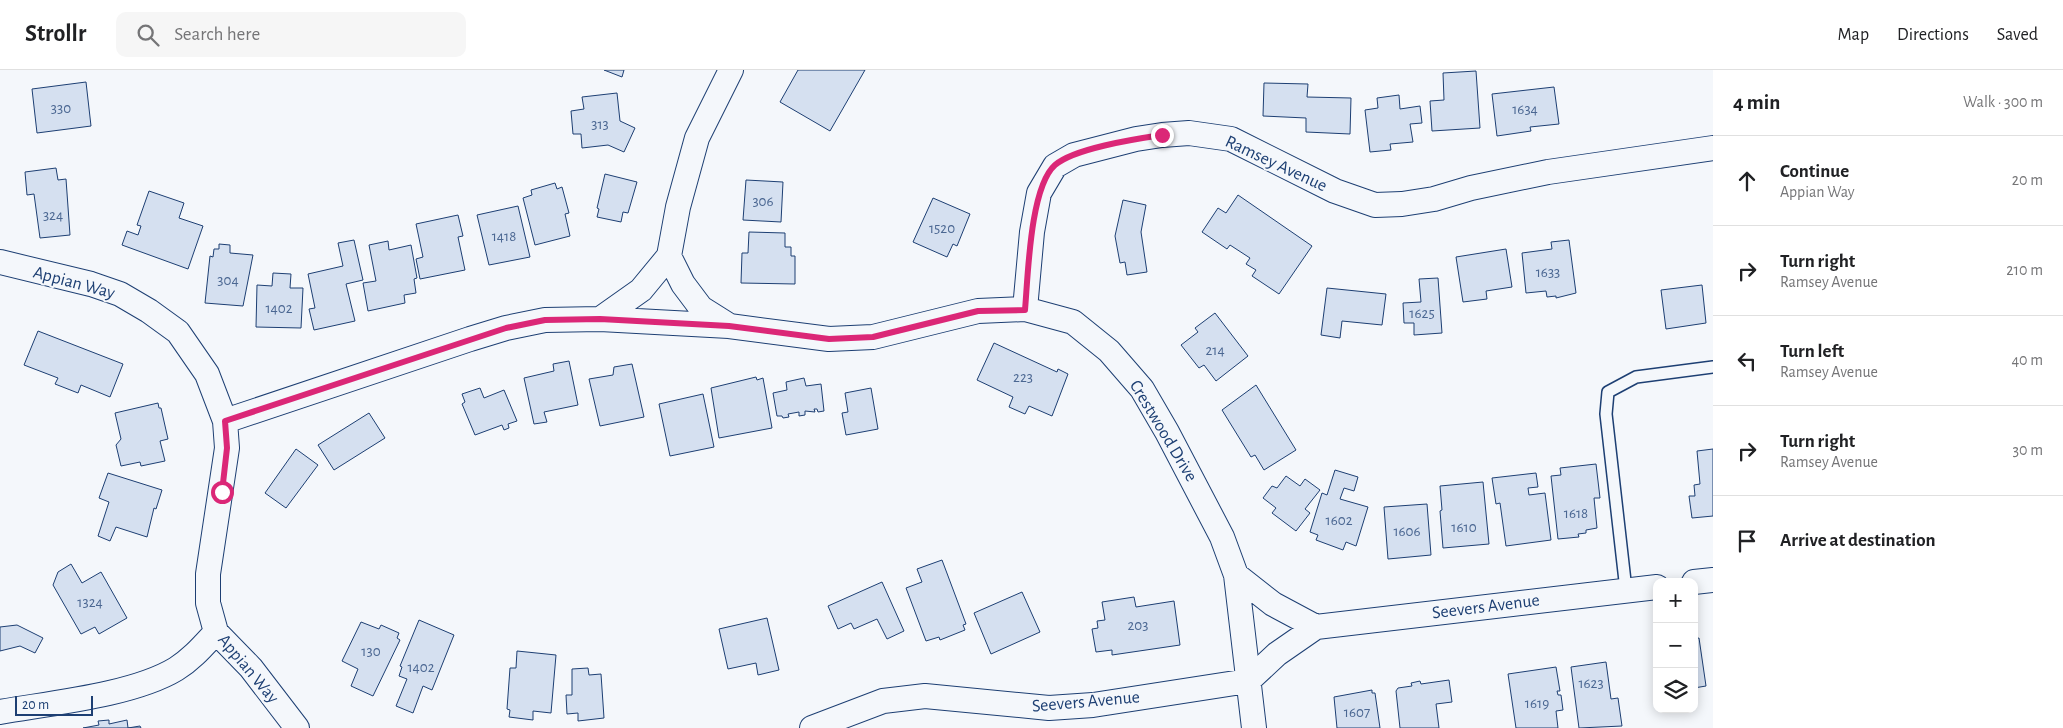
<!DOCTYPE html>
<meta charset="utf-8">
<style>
:root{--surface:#fff;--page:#f6f6f6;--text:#202124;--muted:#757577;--line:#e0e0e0}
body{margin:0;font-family:"Alegreya Sans",sans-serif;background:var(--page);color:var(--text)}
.controls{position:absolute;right:15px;bottom:15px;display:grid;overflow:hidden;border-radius:10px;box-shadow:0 2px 12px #0003}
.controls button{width:45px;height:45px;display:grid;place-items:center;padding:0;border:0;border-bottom:1px solid var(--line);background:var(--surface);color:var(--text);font:25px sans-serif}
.scale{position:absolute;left:15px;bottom:12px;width:78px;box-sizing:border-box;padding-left:5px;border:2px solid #1d3f73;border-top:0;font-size:14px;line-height:18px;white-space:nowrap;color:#1d3f73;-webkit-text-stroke:4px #f4f7fb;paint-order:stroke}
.stop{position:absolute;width:15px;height:15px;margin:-11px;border:4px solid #db2777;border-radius:50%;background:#fff}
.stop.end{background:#db2777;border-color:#fff;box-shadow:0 1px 5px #0008}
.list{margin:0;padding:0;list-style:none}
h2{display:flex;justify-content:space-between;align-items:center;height:65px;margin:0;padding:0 20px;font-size:21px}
h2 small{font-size:16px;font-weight:400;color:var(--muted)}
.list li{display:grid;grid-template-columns:32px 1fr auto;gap:15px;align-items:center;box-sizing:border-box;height:90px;padding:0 20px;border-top:1px solid var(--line)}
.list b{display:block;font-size:19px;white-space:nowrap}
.list p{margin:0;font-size:16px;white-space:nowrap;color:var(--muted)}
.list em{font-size:16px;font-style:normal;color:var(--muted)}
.icon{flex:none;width:28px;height:28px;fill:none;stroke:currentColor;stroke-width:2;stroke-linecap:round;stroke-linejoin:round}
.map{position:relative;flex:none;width:1713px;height:658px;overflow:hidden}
header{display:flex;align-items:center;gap:30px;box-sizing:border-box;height:70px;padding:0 25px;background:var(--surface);border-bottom:1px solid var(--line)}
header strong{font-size:24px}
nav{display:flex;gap:28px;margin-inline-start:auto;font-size:18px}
.search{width:350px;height:45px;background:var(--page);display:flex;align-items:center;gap:12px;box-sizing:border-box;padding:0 18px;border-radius:10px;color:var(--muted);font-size:19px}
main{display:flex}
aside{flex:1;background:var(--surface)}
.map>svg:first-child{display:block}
.building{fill:#d5e0f0;stroke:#1d3f73}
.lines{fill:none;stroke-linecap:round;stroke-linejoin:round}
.lane-casing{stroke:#1d3f73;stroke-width:14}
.street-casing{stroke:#1d3f73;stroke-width:26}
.lane{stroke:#f4f7fb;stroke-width:11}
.street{stroke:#f4f7fb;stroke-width:24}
.route{stroke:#db2777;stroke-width:6}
.labels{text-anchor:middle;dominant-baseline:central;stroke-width:4;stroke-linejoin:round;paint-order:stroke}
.number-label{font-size:15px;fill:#4b6792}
.street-label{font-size:18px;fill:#1d3f73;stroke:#f4f7fb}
</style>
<header>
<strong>Strollr</strong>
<div class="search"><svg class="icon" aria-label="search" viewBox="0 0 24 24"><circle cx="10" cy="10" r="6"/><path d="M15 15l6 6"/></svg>Search here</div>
<nav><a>Map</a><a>Directions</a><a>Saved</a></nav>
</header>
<main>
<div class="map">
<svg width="1713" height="658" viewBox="0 0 1713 658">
<rect width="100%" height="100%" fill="#f4f7fb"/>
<path class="building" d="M 604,0 L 624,0 L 622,7 Z
M 798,0 L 865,0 L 830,61 L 780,32 Z
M 1476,1 L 1480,58 L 1432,61 L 1430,31 L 1444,30 L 1443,3 Z
M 86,12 L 91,56 L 37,63 L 32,19 Z
M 1264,13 L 1308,14 L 1307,27 L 1351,28 L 1350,64 L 1306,62 L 1306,48 L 1263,46 Z
M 1554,17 L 1559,54 L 1530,57 L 1531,61 L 1497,66 L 1492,24 Z
M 617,23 L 620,51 L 635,58 L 624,82 L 608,75 L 582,78 L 581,64 L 573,64 L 571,41 L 584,39 L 582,27 Z
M 1399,25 L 1400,39 L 1420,36 L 1422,53 L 1410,54 L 1413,72 L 1390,74 L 1391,80 L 1370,82 L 1365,40 L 1378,38 L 1377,28 Z
M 56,98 L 58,110 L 66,109 L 70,165 L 40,168 L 34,124 L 27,125 L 25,102 Z
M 605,104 L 637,112 L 628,143 L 623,142 L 621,152 L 597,147 L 599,139 L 597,138 Z
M 746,110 L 783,112 L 781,152 L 743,150 Z
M 555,113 L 557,119 L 562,117 L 569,143 L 565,144 L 570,166 L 535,175 L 523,128 L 532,125 L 531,120 Z
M 149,121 L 184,133 L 179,148 L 203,156 L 188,199 L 122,175 L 127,161 L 138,165 L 141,156 L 137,155 Z
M 1238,125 L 1312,176 L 1279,224 L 1252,206 L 1256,200 L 1246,194 L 1250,188 L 1230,175 L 1227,179 L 1202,162 L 1218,138 L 1226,143 Z
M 933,128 L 970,144 L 957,176 L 953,174 L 947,187 L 913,172 Z
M 1123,130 L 1146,135 L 1141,162 L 1147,202 L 1127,205 L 1125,192 L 1120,193 L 1115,166 Z
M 518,136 L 530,187 L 489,195 L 477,145 Z
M 458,145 L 463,166 L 458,167 L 465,200 L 420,209 L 416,189 L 423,187 L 416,154 Z
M 749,162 L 785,163 L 785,177 L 791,177 L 791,186 L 795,186 L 795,214 L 741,213 L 742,183 L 748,183 Z
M 354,170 L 363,210 L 346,214 L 355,251 L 314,260 L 309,239 L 315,238 L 308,204 L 343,196 L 338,173 Z
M 1569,170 L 1576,223 L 1556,228 L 1556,226 L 1547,227 L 1546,221 L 1526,223 L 1522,183 L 1552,179 L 1551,172 Z
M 388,171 L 389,180 L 411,175 L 417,208 L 414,209 L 416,223 L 404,225 L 405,233 L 368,241 L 363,213 L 376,211 L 369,175 Z
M 219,174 L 230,175 L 230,183 L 253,185 L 243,236 L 205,233 L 210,186 L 213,187 L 214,179 L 219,179 Z
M 1506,179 L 1512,217 L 1486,221 L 1487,229 L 1463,232 L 1456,187 Z
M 273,203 L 291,204 L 290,218 L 303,218 L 301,258 L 256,257 L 257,215 L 272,216 Z
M 1438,208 L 1442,263 L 1414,265 L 1414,253 L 1404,253 L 1403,233 L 1421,232 L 1419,209 Z
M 1702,215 L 1706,253 L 1666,259 L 1661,220 Z
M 1327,218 L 1386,224 L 1382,255 L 1342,251 L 1340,268 L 1321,265 Z
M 1215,243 L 1248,286 L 1216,311 L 1204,295 L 1199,298 L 1181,275 L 1198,262 L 1195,258 Z
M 38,261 L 123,294 L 110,327 L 81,315 L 78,323 L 55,314 L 58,308 L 24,295 Z
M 994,273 L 1057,302 L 1058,299 L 1068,304 L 1052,346 L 1029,336 L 1025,344 L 1009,337 L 1013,327 L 977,310 Z
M 569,291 L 578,335 L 544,342 L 547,352 L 534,354 L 524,308 L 554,301 L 553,294 Z
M 632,294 L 644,347 L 600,356 L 589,309 L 613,305 L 614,297 Z
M 756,307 L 757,310 L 763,308 L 772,358 L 719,368 L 711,318 Z
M 804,308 L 806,316 L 821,314 L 824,341 L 818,342 L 817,339 L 814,339 L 815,342 L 805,341 L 805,345 L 799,346 L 799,342 L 788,344 L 789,347 L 783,348 L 782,346 L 777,346 L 773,323 L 787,320 L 786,312 Z
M 1256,315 L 1296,380 L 1264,400 L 1255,385 L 1251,387 L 1222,340 Z
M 480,318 L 484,328 L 504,320 L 517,351 L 508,354 L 509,358 L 504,360 L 502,355 L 475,365 L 462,334 L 465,332 L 462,324 Z
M 871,318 L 878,359 L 846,365 L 842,343 L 848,342 L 845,323 Z
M 703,324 L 714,377 L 670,386 L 659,334 Z
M 158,333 L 159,338 L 161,338 L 168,369 L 160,371 L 165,391 L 141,396 L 140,392 L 121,396 L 116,375 L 121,369 L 115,343 Z
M 369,343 L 385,368 L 334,400 L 318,375 Z
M 296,379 L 318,395 L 286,438 L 265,423 Z
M 1713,379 L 1713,446 L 1692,448 L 1689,426 L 1695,426 L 1694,415 L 1700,414 L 1697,381 Z
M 1596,394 L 1600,428 L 1594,428 L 1597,458 L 1586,460 L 1586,463 L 1578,464 L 1579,467 L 1558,469 L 1551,406 L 1561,405 L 1560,398 Z
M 1335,400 L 1358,407 L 1354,421 L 1344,418 L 1340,429 L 1368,437 L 1356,476 L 1346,472 L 1343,480 L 1316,470 L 1318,465 L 1310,462 L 1322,423 L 1327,425 Z
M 108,403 L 162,420 L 156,439 L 154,438 L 147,467 L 116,457 L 110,471 L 98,466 L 109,432 L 99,428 Z
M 1536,403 L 1538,417 L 1528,418 L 1529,425 L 1545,423 L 1551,470 L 1506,476 L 1500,433 L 1496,434 L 1492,408 Z
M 1286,406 L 1300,416 L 1305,409 L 1320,420 L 1305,439 L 1310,443 L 1296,461 L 1272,443 L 1276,438 L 1263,428 L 1272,416 L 1277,418 Z
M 1483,412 L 1489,474 L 1443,478 L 1440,441 L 1442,440 L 1440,416 Z
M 1427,434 L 1431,485 L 1388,489 L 1384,437 Z
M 942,490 L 966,554 L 963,555 L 965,560 L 940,570 L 939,567 L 926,571 L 906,518 L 922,512 L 917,499 Z
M 71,494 L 82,513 L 101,502 L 127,548 L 99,564 L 95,557 L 81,564 L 53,515 L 58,502 Z
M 882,512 L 904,561 L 887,569 L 877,549 L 854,559 L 851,553 L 838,559 L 828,536 Z
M 1022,522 L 1040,562 L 991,584 L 974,543 Z
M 1134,527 L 1136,537 L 1174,531 L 1180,575 L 1112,585 L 1112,580 L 1096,582 L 1092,559 L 1098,558 L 1097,551 L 1105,550 L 1102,532 Z
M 767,548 L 779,600 L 758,605 L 756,593 L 728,599 L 719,559 Z
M 419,550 L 454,565 L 432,620 L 423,616 L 413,643 L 396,636 L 407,609 L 399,606 L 402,597 L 400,596 Z
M 361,552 L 379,559 L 381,555 L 399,563 L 397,568 L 400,570 L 373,626 L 351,616 L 358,599 L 342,591 Z
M 17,555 L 43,568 L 35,583 L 20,576 L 0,581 L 0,557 Z
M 1699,568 L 1706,616 L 1694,618 L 1694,569 Z
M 517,581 L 556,585 L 551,643 L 533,641 L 533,650 L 509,647 L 510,640 L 507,639 L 510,598 L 516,598 Z
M 1606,592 L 1611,629 L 1618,628 L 1622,656 L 1579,658 L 1571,597 Z
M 1556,597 L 1560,621 L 1557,621 L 1558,625 L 1561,625 L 1563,640 L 1556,641 L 1558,658 L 1516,658 L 1508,604 Z
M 588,598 L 589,605 L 601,604 L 604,648 L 578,651 L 578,643 L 567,644 L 566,625 L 572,625 L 572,599 Z
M 1449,610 L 1452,632 L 1436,634 L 1439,658 L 1400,658 L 1396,621 L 1398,618 L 1412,616 L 1411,613 L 1420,611 L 1421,614 Z
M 1372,620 L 1372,623 L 1375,623 L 1380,658 L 1337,658 L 1334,627 Z
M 109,650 L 109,654 L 127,650 L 128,658 L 140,656 L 141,658 L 83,658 L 99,655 L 98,651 Z"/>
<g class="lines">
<defs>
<path id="lane" d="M 1626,520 L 1606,344 L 1608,322 L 1636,307 L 1713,297"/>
<path id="street" d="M 669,186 L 683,214 L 701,238 L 728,255
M 0,192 L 91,214 L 120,224 L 149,241 L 178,262 L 207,304 L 225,351 L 227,378 L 208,504 L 208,533 L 216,562 L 251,598 L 297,658
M 1025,239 L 1032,162 L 1039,123 L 1055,96 L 1074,85 L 1136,69 L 1162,65 L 1189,63 L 1231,69 L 1335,121 L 1375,135 L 1402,134 L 1434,129 L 1471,118 L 1548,102 L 1713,78
M 600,249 L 641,220 L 669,186 L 678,137 L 697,68 L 731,0
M 225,351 L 470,269 L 506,258 L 545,250 L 600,249 L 729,256 L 829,269 L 873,267 L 978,241 L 1025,239 L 1073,252 L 1109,281 L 1142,319 L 1167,362 L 1222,467 L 1236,505 L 1254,658
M 1236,505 L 1273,534 L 1316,557
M 1694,512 L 1713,510
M 0,642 C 51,633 133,625 176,599 C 192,589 203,576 216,562
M 812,658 L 883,631 L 925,626 L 1049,638 L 1093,635 L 1248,611 L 1277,584 L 1316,557 L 1657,517"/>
</defs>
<use href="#lane" class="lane-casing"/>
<use href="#street" class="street-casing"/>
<use href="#lane" class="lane"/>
<use href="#street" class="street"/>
</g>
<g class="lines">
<path class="route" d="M 222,422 L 227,378 L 225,351 L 506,258 L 545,250 L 600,249 L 729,256 L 829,269 L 873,267 L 978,241 L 1025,240 C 1028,206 1030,117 1055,95 C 1075,78 1136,69 1162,65"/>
</g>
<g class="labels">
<g class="number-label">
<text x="61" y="38">330</text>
<text x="1525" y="39">1634</text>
<text x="600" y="54">313</text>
<text x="763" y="131">306</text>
<text x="53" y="145">324</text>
<text x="942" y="158">1520</text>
<text x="504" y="166">1418</text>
<text x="1548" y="202">1633</text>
<text x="228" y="210">304</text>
<text x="279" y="238">1402</text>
<text x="1422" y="243">1625</text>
<text x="1215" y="280">214</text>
<text x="1023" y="307">223</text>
<text x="1576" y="443">1618</text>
<text x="1339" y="450">1602</text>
<text x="1464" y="457">1610</text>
<text x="1407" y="461">1606</text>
<text x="90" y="532">1324</text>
<text x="1138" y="555">203</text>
<text x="371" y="581">130</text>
<text x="421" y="597">1402</text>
<text x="1591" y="613">1623</text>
<text x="1537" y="633">1619</text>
<text x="1357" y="642">1607</text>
</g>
<g class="street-label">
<text transform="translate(1276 94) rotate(25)">Ramsey Avenue</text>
<text transform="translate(74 213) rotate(15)">Appian Way</text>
<text transform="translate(1163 361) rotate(59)">Crestwood Drive</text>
<text transform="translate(1486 537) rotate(-7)">Seevers Avenue</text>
<text transform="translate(248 599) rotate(50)">Appian Way</text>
<text transform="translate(1086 632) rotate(-5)">Seevers Avenue</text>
</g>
</g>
</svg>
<div class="controls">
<button>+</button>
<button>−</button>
<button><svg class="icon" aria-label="layers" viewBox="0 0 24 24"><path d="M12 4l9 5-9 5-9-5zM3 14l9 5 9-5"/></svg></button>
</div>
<div class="scale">20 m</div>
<div class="stop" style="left:222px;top:422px"></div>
<div class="stop end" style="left:1162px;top:65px"></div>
</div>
<aside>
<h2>4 min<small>Walk · 300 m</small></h2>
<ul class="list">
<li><svg class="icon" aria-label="ahead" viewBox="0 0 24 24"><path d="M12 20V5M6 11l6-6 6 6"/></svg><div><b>Continue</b><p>Appian Way</p></div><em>20 m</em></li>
<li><svg class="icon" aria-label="right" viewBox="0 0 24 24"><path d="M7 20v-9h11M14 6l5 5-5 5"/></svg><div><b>Turn right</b><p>Ramsey Avenue</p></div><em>210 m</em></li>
<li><svg class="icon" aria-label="left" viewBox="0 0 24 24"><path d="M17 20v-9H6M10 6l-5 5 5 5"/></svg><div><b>Turn left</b><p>Ramsey Avenue</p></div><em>40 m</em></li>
<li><svg class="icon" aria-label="right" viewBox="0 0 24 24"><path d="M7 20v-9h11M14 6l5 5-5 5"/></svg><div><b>Turn right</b><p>Ramsey Avenue</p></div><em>30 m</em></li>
<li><svg class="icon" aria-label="arrive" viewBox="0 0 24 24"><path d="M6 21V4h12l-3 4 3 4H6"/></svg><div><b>Arrive at destination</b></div></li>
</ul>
</aside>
</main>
